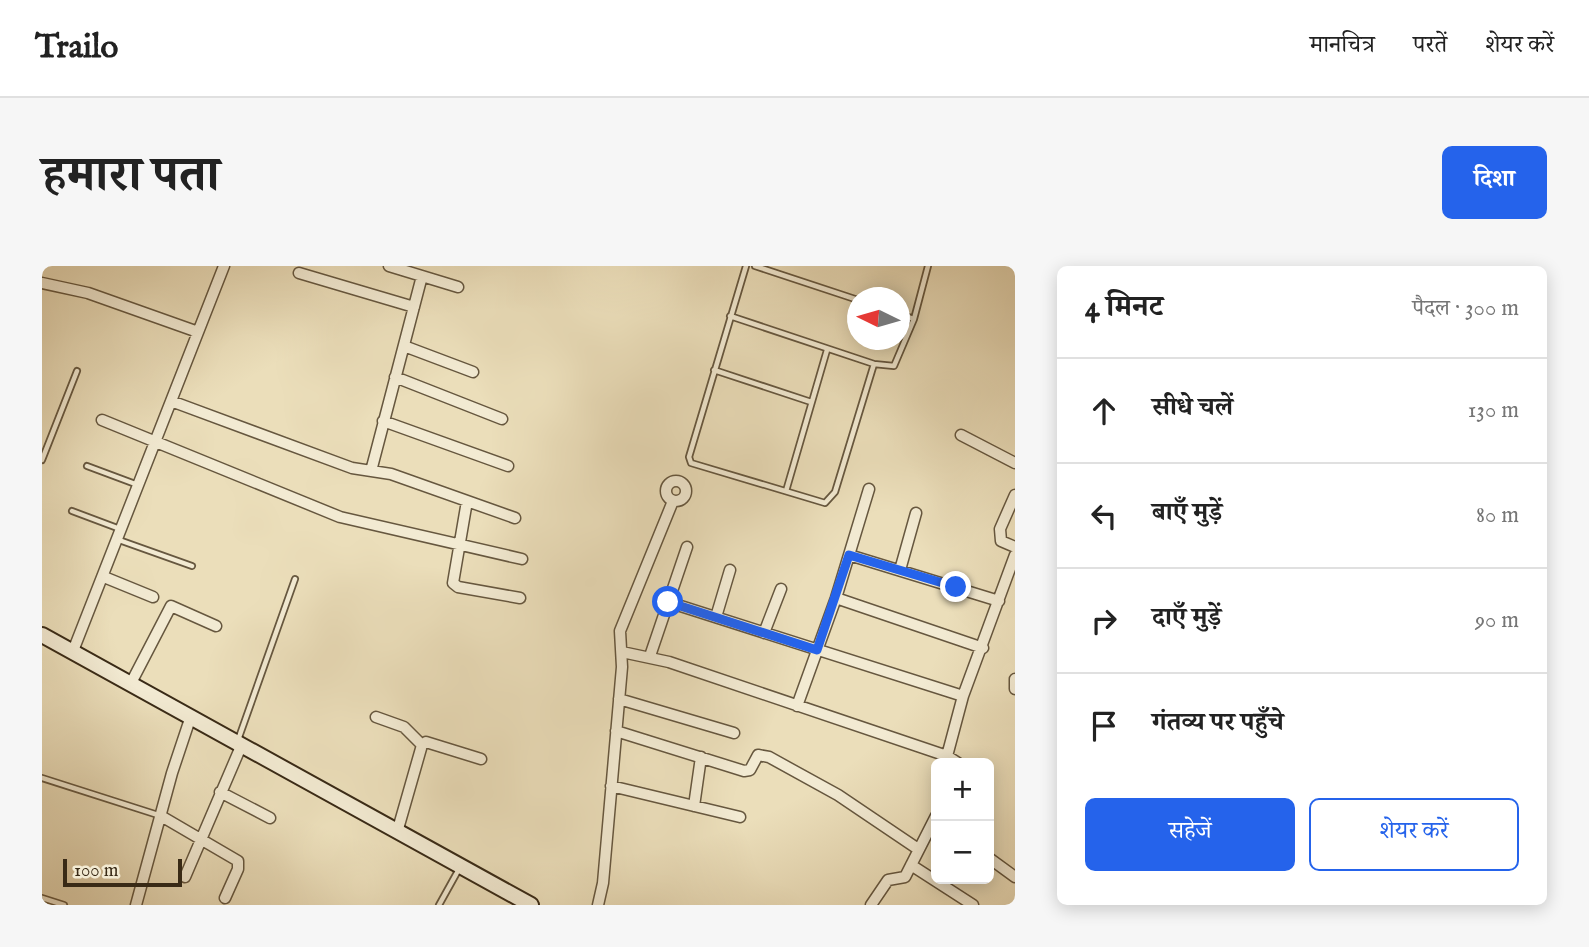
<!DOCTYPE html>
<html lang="hi">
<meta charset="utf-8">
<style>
:root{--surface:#fff;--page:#f6f6f6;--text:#222;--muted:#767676;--line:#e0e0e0;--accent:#2563eb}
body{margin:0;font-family:"IM FELL English","Noto Serif Devanagari",serif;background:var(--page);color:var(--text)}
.controls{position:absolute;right:21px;bottom:21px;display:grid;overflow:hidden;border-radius:10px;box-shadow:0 4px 18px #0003}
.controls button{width:63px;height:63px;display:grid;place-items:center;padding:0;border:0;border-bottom:2px solid var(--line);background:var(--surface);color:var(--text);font:35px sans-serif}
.compass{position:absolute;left:805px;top:21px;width:63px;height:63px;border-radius:50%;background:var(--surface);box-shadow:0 4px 18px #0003;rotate:275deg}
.scale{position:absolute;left:21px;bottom:18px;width:119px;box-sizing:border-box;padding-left:7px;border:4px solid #392a16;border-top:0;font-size:19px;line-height:24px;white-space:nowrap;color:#392a16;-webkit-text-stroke:5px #f2ead2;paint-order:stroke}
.stop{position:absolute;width:21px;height:21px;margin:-16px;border:5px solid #2563eb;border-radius:50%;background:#fff}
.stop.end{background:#2563eb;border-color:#fff;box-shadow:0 2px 7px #0008}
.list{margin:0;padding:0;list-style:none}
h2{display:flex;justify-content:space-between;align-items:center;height:91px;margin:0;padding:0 28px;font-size:30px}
h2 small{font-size:23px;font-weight:400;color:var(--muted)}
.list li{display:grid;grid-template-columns:46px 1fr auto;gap:21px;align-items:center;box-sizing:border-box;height:105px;padding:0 28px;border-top:2px solid var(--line)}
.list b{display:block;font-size:26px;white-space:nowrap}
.list em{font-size:23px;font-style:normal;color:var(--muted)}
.actions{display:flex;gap:14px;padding:21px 28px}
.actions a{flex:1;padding:16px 0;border:2px solid var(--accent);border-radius:10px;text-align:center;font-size:24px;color:var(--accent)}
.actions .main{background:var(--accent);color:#fff}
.icon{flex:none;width:38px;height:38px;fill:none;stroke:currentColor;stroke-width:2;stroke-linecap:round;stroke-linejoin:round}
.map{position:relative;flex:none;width:973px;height:639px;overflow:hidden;border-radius:10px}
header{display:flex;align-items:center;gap:42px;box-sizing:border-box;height:98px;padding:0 35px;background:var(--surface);border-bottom:2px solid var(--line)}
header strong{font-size:33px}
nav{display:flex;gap:38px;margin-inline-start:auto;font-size:24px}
.intro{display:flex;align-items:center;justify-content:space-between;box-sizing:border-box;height:168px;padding:0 42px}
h1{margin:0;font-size:49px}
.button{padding:18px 32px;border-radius:10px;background:var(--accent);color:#fff;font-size:24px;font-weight:700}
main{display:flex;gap:42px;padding:0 42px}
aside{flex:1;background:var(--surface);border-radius:10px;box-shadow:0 4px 18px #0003}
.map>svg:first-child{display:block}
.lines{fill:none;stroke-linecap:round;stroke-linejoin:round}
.lane-casing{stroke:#66573f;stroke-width:8}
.street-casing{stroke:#66573f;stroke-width:13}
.secondary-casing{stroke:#392a16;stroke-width:18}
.lane{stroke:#f2ead2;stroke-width:4.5}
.street{stroke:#f2ead2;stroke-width:10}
.secondary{stroke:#f2ead2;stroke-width:14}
.route{stroke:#2563eb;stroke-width:9}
</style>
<header>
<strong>Trailo</strong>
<nav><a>मानचित्र</a><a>परतें</a><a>शेयर करें</a></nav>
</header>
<div class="intro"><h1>हमारा पता</h1><a class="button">दिशा</a></div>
<main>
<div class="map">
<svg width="973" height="639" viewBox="0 0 973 639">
<rect width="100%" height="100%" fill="#ebdeba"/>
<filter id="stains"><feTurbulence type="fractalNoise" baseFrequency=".00286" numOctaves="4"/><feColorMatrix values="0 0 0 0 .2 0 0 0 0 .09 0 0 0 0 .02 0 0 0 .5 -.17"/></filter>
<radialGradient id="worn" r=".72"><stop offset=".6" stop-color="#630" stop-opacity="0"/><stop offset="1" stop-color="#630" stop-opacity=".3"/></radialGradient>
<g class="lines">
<defs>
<path id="lane" d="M 704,0 L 647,191 L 649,197 L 783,237 L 793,226 L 832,98
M 713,0 L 816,34
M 858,48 L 872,53
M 688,50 L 832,98 L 852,100 L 872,53 L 886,0
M 672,104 L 769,136
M 0,194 L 35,105
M 45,200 L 96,219
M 744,225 L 785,84
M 30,245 L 78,263
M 77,274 L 150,300
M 196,474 L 253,313
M 0,512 L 119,550
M 0,632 L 22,639
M 397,639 L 417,603"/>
<path id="street" d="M 347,0 L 416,21
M 257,7 L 372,41
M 0,17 L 46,27 L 156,66
M 362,80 L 431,106
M 353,111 L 460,153
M 129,135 L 310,202 L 349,208 L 473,252
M 60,154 L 298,251 L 480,293
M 341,155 L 466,200
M 919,169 L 973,197
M 329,205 L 380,10
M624 225a10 10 0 1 1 20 0a10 10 0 1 1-20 0Z
M 973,229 L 958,263 L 959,275 L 973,281
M 425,235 L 411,317 L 416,321 L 478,332
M 807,289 L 957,335
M 858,304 L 874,247
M 62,311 L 111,331
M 794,332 L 941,382
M 626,336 L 921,430
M 674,351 L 688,304
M 722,367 L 739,323
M 31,385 L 182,0
M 580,386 L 627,396 L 905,490 L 916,497
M 608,390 L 645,281
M 973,413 L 973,423
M 89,417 L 129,340 L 174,360
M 577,433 L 692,467
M 755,440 L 794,332 L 827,223
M 334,451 L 362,461 L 380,479
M 574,465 L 702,505 L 708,504 L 716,489 L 727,491 L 796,529 L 876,583
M 905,490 L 921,430 L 973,289
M 569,520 L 698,551
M 178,526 L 228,552
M 652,540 L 659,491
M 119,550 L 196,595 L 196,603 L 183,632
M 356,563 L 380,479 L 384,476 L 439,493
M 947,592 L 973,611
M 869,599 L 931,639
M 143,611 L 200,478
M 94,639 L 130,507 L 149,450
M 556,639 L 561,617 L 580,401 L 578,365 L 631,235
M 829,639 L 846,614 L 863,611 L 894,550"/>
<path id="secondary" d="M 0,369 L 489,639"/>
</defs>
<use href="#lane" class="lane-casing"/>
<use href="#street" class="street-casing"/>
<use href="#secondary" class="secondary-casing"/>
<use href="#lane" class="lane"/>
<use href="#street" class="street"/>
<use href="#secondary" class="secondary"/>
</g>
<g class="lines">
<path class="route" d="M 626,336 L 775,384 L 807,289 L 914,321"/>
</g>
<rect width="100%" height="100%" filter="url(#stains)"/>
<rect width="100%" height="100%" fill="url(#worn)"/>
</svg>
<div class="controls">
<button>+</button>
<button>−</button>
</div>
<svg class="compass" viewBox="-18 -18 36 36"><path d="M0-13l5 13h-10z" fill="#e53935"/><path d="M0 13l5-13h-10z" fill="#767676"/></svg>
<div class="scale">100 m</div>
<div class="stop" style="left:626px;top:336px"></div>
<div class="stop end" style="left:914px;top:321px"></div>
</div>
<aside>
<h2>4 मिनट<small>पैदल · 300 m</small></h2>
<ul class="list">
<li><svg class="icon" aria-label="ahead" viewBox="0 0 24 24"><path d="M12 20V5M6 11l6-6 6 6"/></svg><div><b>सीधे चलें</b></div><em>130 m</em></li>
<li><svg class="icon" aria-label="left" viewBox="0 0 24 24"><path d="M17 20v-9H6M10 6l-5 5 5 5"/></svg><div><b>बाएँ मुड़ें</b></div><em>80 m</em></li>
<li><svg class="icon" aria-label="right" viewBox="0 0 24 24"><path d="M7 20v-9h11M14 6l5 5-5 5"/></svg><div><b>दाएँ मुड़ें</b></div><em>90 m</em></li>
<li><svg class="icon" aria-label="arrive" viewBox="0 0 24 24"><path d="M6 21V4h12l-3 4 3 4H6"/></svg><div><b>गंतव्य पर पहुँचे</b></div></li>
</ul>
<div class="actions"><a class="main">सहेजें</a><a>शेयर करें</a></div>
</aside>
</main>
